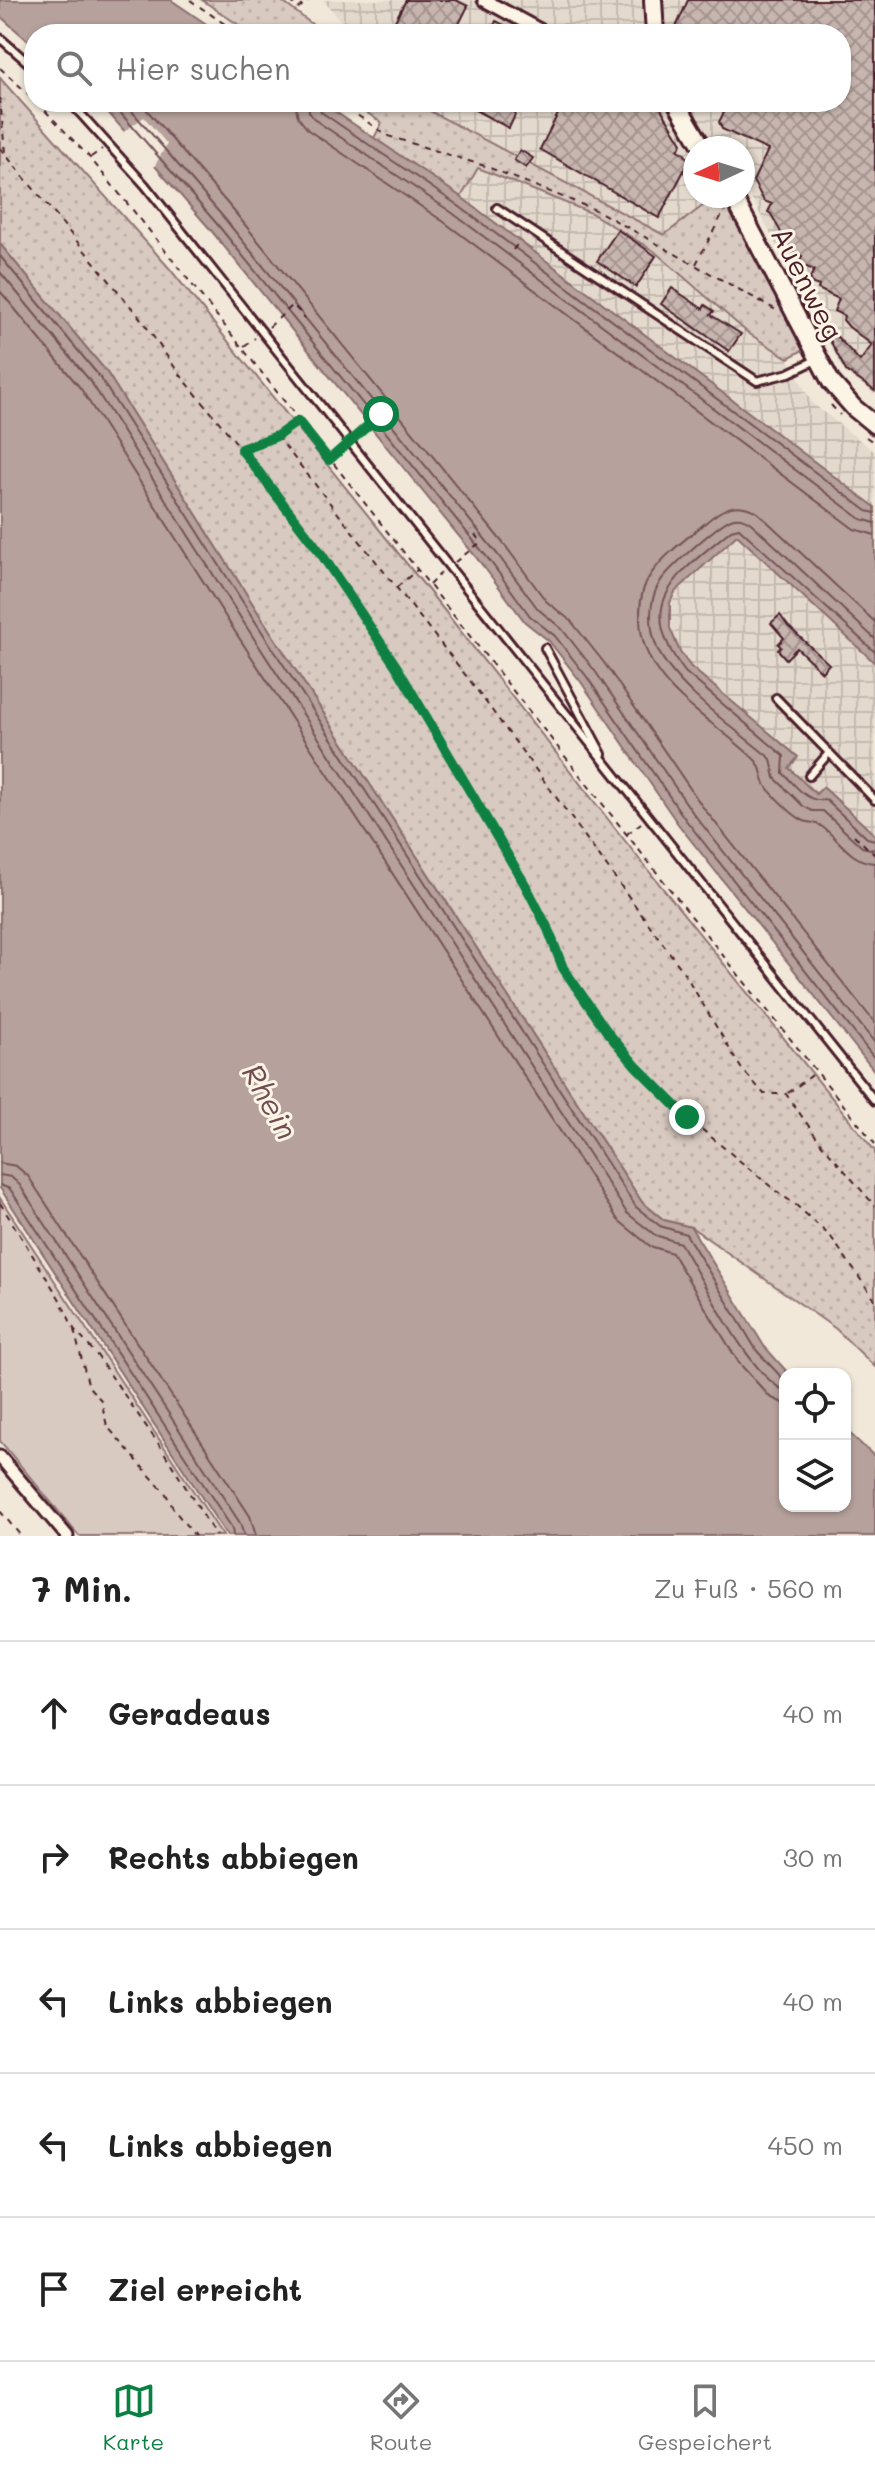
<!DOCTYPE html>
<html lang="de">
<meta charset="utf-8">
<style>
:root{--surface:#fff;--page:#f6f6f6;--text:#222;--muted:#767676;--line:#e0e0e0;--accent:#0b8043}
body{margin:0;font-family:Mali,sans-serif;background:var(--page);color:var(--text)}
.controls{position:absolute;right:24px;bottom:24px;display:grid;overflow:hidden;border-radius:16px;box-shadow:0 2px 6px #0004}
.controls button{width:72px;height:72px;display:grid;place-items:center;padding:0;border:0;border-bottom:2px solid var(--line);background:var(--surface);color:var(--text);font:40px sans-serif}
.compass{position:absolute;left:683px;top:136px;width:72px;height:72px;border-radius:50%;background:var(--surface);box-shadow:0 2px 6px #0004;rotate:266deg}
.stop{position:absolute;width:24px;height:24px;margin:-18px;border:6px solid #0b8043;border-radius:50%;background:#fff}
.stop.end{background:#0b8043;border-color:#fff;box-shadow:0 2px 8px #0008}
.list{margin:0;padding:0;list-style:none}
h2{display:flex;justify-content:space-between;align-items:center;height:104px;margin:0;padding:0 32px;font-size:34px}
h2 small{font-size:26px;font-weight:400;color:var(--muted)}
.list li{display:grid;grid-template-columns:52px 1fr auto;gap:24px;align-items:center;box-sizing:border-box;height:144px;padding:0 32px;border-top:2px solid var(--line)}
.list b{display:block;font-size:30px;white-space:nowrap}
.list em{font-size:26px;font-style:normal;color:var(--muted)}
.icon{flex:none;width:44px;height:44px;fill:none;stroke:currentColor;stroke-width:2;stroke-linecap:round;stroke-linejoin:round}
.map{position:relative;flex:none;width:875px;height:1536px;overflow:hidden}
.search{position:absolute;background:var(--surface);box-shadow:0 2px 6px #0004;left:24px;right:24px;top:24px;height:88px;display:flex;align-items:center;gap:20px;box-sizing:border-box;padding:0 28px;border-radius:32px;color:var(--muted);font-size:30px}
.sheet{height:824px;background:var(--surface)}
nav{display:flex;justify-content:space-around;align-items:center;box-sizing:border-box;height:112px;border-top:2px solid var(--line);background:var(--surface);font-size:22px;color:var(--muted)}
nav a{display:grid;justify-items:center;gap:4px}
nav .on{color:var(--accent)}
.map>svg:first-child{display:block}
.industrial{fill:url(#industrial-grid)}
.grass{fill:#d8cac0;stroke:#917476;stroke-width:2}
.park{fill:url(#park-dots);stroke:#917476;stroke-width:2}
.water{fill:#b6a19c;stroke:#8b6d6f;stroke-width:2}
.pier{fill:#f1e8da}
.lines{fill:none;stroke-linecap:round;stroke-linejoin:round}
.shore{stroke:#755358;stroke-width:2}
.building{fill:url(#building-cross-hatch);stroke:#4a1f2b;stroke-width:2}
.lane-casing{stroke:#4a1f2b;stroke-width:12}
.street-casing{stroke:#4a1f2b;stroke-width:17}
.secondary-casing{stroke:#4a1f2b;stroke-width:22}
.path{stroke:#4a1f2b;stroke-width:2;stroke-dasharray:6 6;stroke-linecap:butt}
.lane{stroke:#fcf5e5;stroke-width:6}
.street{stroke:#fcf5e5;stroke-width:11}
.secondary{stroke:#fcf5e5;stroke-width:16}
.route{stroke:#0b8043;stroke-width:10}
.labels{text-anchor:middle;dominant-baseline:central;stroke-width:6;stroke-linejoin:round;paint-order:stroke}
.street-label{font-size:28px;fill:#4a1f2b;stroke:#fcf5e5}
.water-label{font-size:30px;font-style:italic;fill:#704c53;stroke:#fcf5e5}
</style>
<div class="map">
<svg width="875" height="1536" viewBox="0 0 875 1536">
<defs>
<pattern id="industrial-grid" width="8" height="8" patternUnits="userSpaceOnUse" patternTransform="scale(2)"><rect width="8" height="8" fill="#e4d9cd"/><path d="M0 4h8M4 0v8" fill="none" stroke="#c5bab0"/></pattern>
<pattern id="park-dots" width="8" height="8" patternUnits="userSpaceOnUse" patternTransform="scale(2)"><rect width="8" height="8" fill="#d8cac0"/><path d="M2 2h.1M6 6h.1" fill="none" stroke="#bbada5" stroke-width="1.8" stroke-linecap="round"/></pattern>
<pattern id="building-cross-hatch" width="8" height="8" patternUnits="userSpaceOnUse" patternTransform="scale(2)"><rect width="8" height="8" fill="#c7b6af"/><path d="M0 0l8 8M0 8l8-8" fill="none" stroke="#a4938f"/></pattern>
</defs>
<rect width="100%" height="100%" fill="#f1e8da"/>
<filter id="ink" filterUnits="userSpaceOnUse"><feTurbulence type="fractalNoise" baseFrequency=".0125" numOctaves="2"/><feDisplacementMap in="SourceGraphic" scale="16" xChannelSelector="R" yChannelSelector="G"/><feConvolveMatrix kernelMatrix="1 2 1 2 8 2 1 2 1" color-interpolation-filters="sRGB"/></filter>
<g filter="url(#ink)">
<path class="industrial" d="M 323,0 L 875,0 L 875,394 L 845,373 L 743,182 L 743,148 L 695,148 L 695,196 L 716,196 L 664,235 L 416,102 L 841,102 L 841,34 L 352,34 Z
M 478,168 L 591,213 L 654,251 L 748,333 L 788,358 L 812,403 L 875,452 L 875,507 L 461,198 Z
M 737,535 L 875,663 L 875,835 L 824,787 L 816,794 L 789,768 L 797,757 L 691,667 L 674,640 L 670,614 L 675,592 Z"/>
<path class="grass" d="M 0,1198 L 223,1536 L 79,1536 L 0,1441 Z"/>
<path class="park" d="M 202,0 L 280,0 L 325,34 L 252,34 Z
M 0,78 L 170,269 L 440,605 L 640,860 L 875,1151 L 875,1367 L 836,1329 L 691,1227 L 664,1220 L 642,1202 L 259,614 L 106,371 L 0,244 Z
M 351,102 L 413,102 L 664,235 L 716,196 L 724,196 L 754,246 L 803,350 L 788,358 L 748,333 L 654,251 L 591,213 L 478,168 L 461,197 L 374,138 L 382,123 Z"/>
<path class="water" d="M 0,0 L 171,0 L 221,34 L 34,34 L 34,46 L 0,16 Z
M 99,102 L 321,102 L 461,197 L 875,507 L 875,663 L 737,535 L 675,592 L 670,603 L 670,628 L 680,652 L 691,667 L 798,757 L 789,768 L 816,794 L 823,787 L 875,835 L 875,1072 L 678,824 L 581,682 L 549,641 L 525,622 L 484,567 L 210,229 Z
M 0,244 L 106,371 L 259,614 L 642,1202 L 664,1220 L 691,1227 L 764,1346 L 789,1374 L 785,1374 L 785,1506 L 845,1506 L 845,1429 L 875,1457 L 875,1536 L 227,1536 L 0,1188 Z"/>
<path class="pier" d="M 144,117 L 167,144 L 153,169 L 122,133 Z"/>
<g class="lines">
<path class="shore" d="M 111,102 L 217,224 L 490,561 L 530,616 L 555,636 L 587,677 L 685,819 L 875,1059
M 124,102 L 224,218 L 498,555 L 538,609 L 562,629 L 595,671 L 693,813 L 875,1043
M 140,102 L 233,210 L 507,548 L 546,601 L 571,621 L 605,664 L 702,806 L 875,1023
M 295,102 L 298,117 L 308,130 L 444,222 L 854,529 L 875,535
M 308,102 L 309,112 L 315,120 L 451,212 L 861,519 L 875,523
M 318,102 L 321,112 L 456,204 L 867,511 L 875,513
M 0,256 L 99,376 L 253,618 L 636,1207 L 660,1226 L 686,1234 L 757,1351 L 785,1381
M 0,272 L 91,382 L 244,623 L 627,1213 L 655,1235 L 680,1243 C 702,1278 749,1375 785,1391
M 0,291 L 81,389 L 234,630 L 618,1220 L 650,1246 L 672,1253 L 739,1363 L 770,1397 L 785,1404
M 875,622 L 758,513 C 737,499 721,509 704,524 C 686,539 665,554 651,574 C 643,585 640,600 640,614 C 638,686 713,717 756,761 C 763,768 761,780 768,789 C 777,799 791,815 804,821 C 810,823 816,822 821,826 C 840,839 850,862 875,863
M 875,639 L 751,523 C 745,519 741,517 734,518 C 722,520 667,570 660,582 C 648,601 649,628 657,648 C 675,688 737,730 771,759 L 775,778 L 803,806 L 812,811 L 823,811 L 862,847 L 875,850
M 875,652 L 739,528 L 731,530 C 679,574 631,601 685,672 L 784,756 L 783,773 C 796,786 807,803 826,800 L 867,838 L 875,840
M 0,1163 L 16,1166 L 28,1176 L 250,1516 L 256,1536
M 0,1175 L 11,1177 L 19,1184 L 240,1523 L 244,1536
M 0,1185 L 10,1189 L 232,1528 L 233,1536"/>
</g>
<path class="building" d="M 406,0 L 456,0 L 468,6 L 454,34 L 388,34 Z
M 688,0 L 875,0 L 875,391 L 846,371 L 822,325 L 824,323 L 860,361 L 872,345 L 849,327 L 843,320 L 844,316 L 834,311 L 839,299 L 818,289 L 819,286 L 813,284 L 810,278 L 814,270 L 799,264 L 802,256 L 782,247 L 785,240 L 771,214 L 768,212 L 772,204 L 764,201 L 753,181 L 768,150 L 722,129 L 719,122 L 729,102 L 841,102 L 841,34 L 673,34 Z
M 496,21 L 522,34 L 490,34 Z
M 460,102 L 521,102 L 509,128 Z
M 564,102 L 658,104 L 682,143 L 678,150 L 684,153 L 689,161 L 659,218 L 540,149 Z
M 520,150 L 533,158 L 526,168 L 514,160 Z
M 618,230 L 656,256 L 636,287 L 597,261 Z
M 672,288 L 703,309 L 705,305 L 714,311 L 711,315 L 741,334 L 729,351 L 661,304 Z
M 780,615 L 788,626 L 829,664 L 822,672 L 797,648 L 786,659 L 778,650 L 781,647 L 778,644 L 784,638 L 771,623 Z"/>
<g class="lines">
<defs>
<path id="lane" d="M 0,38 L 34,68
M 70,102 L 145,185 L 875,1101
M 497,208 L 757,381 L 789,373 L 818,359
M 545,648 L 602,754
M 776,698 L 875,800
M 809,776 L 829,753"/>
<path id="street" d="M 484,0 L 547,34
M 0,1457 L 67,1536"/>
<path id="secondary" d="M 653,0 L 655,34
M 676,102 L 703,148
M 733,196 L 831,382 L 854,408 L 875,425"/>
</defs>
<use href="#lane" class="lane-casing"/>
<use href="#street" class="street-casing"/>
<use href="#secondary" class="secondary-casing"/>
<path class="path" d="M 190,0 L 239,34
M 290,0 L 298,9 L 309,0
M 0,68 L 34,99
M 0,98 L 5,153
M 37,102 L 90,158 L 145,225 L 688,912 L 875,1144
M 338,102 L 388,136 L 485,166 L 598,211 L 776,310
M 0,148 L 141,319 L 178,372 L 275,490 L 345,587 L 398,669 L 527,888 L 548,929 L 563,968 L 608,1033 L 636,1066 L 687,1117 L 776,1191 L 796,1205 L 831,1237 L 875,1300
M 91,157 L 102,149
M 513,250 L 519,242
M 696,264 L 725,209
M 269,327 L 293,305 L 305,318
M 244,346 L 255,338
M 831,405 L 840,415
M 358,435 L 381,414 L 370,402
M 277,436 L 471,682 L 553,793 L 683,971 L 741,1068 L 764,1094 L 786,1094 L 820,1142 L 875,1206
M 866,437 L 875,443
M 242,448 L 277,436 L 297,421
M 329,460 L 341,450
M 455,562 L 481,542 L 471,530
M 429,585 L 441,573
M 397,587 L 417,570
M 627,834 L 641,823
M 854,835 L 875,855
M 788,1093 L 815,1073
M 0,1203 L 59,1298 L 74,1329 L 96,1354 L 162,1449 L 216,1536
M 74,1330 L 89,1387 L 101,1400 L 107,1426 L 166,1494 L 174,1510 L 195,1536
M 0,1511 L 21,1536"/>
<use href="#lane" class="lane"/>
<use href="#street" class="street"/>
<use href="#secondary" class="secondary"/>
</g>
</g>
<g class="lines" filter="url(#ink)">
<path class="route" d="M 381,414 L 329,460 L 298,421 L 277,436 L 241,449 L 320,552 L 398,669 L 527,888 L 548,929 L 563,968 L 608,1033 L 636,1066 L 687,1117"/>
</g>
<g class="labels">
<g class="street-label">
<text transform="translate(808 283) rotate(63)">Auenweg</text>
</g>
<g class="water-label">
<text transform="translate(271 1101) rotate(61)">Rhein</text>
</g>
</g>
</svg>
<div class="controls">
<button><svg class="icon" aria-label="locate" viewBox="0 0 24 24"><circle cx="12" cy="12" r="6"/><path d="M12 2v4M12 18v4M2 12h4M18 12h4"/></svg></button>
<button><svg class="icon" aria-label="layers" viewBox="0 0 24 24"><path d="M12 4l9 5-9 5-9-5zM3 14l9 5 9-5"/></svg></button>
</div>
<svg class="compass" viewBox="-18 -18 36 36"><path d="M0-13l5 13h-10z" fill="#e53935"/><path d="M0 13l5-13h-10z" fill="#767676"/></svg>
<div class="stop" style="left:381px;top:414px"></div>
<div class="stop end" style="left:687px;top:1117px"></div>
<div class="search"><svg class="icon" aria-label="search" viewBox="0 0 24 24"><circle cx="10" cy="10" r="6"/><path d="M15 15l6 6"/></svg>Hier suchen</div>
</div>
<section class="sheet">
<h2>7 Min.<small>Zu Fuß · 560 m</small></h2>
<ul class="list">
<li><svg class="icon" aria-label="ahead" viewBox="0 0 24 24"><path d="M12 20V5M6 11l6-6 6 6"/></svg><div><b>Geradeaus</b></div><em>40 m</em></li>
<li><svg class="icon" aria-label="right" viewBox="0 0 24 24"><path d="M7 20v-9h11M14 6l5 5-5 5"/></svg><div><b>Rechts abbiegen</b></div><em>30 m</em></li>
<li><svg class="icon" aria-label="left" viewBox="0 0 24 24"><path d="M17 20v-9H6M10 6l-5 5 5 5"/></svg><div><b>Links abbiegen</b></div><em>40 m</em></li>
<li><svg class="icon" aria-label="left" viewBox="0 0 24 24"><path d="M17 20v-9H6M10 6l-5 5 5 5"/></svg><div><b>Links abbiegen</b></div><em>450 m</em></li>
<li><svg class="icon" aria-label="arrive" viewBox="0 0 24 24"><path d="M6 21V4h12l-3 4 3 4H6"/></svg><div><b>Ziel erreicht</b></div></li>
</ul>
</section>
<nav>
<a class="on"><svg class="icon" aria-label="map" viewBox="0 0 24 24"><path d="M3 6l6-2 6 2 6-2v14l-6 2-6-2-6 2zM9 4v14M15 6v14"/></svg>Karte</a>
<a><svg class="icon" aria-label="directions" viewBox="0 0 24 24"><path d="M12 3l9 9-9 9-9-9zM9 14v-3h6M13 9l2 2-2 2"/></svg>Route</a>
<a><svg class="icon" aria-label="saved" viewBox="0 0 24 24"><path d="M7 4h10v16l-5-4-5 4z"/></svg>Gespeichert</a>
</nav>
